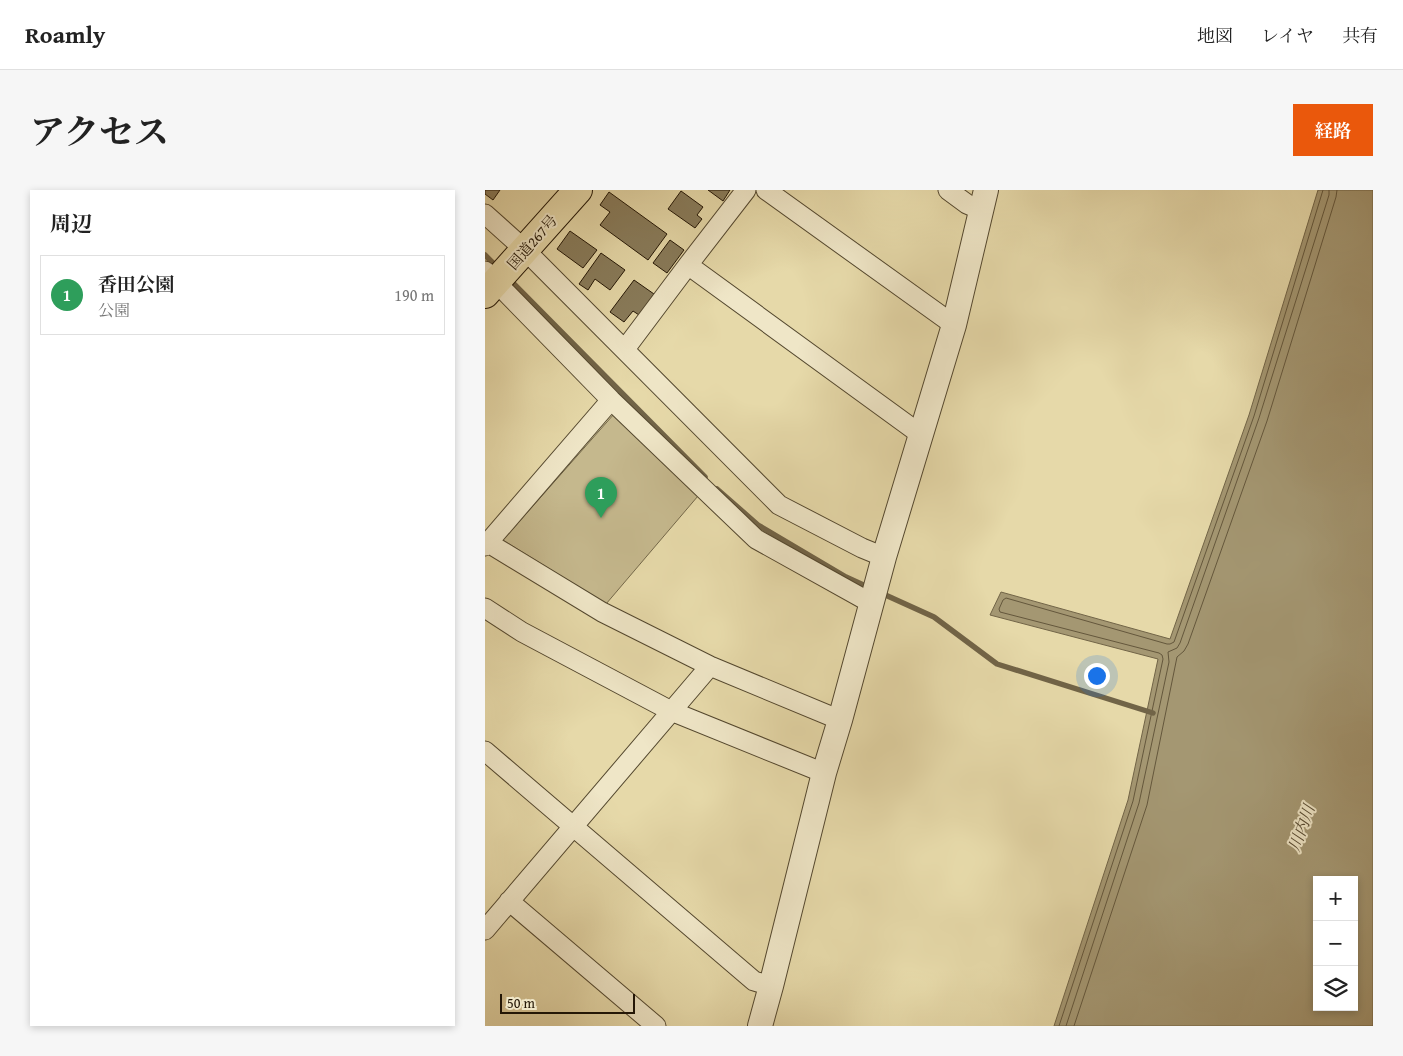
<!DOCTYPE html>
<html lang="ja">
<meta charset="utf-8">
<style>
:root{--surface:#fff;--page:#f6f6f6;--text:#222;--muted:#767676;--line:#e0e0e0;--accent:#ea580c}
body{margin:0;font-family:"Gentium Book Plus","Noto Serif JP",serif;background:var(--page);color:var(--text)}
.controls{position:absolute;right:15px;bottom:15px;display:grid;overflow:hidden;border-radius:0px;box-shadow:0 2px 8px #0003}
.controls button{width:45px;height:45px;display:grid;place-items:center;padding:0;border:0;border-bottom:1px solid var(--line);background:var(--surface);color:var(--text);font:25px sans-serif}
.scale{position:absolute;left:15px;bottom:12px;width:135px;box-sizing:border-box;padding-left:5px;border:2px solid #241706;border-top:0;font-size:14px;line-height:18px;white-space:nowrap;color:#241706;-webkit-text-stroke:4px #efe6c7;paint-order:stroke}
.you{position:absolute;left:611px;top:485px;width:18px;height:18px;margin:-12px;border:4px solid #fff;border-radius:50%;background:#1a73e8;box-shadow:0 0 0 8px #1a73e833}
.badge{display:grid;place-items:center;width:32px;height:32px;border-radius:50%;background:var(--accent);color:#fff;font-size:16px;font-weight:700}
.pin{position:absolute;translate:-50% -41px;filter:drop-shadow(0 1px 2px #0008)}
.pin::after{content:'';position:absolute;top:26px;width:18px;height:15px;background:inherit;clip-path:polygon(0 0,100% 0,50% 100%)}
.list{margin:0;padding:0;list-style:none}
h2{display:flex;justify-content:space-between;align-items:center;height:65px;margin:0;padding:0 20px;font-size:21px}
h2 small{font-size:16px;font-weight:400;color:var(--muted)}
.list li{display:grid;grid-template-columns:32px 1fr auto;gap:15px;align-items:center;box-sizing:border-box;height:80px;margin:0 10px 10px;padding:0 10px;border:1px solid var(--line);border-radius:0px}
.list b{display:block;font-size:19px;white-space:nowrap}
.list p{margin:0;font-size:16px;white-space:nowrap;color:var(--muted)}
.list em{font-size:16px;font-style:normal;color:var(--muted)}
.icon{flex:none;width:28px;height:28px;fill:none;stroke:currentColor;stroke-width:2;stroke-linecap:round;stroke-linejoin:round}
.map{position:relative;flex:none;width:888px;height:836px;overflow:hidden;border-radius:0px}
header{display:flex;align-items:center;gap:30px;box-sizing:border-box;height:70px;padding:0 25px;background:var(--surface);border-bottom:1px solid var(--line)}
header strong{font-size:24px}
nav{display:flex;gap:28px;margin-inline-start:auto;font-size:18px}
.intro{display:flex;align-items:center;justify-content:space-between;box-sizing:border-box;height:120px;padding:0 30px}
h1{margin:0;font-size:35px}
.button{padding:12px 22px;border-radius:0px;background:var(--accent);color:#fff;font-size:18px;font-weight:700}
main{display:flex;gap:30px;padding:0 30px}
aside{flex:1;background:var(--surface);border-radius:0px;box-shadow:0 2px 8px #0003}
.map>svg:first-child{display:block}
.green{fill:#c5b88d;stroke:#74684a}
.water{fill:#a49772;stroke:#716447;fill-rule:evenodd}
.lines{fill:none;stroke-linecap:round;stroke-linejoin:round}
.shore{stroke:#64573c;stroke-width:1}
.stream{stroke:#716447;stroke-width:5.5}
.building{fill:#897c5b;stroke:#241706}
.minor-casing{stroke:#54482f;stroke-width:21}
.tertiary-casing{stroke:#54482f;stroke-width:26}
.trunk-casing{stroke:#241706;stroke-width:30}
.minor{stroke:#efe6c7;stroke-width:19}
.tertiary{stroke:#efe6c7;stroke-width:24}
.trunk{stroke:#e6d9a9;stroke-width:28}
.labels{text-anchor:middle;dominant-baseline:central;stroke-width:4;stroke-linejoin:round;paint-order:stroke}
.street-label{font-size:15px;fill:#241706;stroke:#efe6c7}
.water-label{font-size:16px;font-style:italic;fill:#574a31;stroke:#efe6c7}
</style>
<header>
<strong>Roamly</strong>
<nav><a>地図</a><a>レイヤ</a><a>共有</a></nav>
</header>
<div class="intro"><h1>アクセス</h1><a class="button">経路</a></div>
<main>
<aside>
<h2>周辺<small></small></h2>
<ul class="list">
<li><span class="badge" style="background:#2e9e5b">1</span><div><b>香田公園</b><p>公園</p></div><em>190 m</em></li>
</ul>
</aside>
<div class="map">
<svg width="888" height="836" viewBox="0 0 888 836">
<rect width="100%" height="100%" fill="#e6d9a9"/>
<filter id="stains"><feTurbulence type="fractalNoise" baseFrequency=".004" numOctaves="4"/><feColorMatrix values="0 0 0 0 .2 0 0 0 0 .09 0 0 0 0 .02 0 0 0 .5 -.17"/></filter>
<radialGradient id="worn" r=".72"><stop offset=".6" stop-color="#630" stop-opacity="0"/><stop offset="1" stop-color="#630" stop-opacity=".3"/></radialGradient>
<path class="green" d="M 129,224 L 213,306 L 121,414 L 18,350 Z"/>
<path class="water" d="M 833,0 L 888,0 L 888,836 L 569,836 L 643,610 L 673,469 L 505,425 L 516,402 L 685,449 L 764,225 ZM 832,690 L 869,690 L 869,817 L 832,817 Z"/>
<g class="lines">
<path class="shore" d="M 574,836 L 648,611 L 678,469 L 677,465 L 674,463 L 515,422 L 514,419 L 518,410 L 521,408 L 682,454 L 685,454 L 689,452 L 769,226 L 838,0
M 581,836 L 654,613 L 684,472 L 683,462 L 692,458 L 695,453 L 774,228 L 844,5 L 844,0
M 589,836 L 662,615 L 692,467 L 699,461 L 703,454 L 782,231 L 851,7 L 852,0"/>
<path class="stream" d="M 0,65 L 14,79
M 24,89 L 220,287
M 232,299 L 273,335 L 361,387 L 385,398
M 396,403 L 449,427 L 512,474 L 668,523"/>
</g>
<path class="building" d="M 0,0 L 15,0 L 8,10 L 0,4 Z
M 223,0 L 245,0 L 238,11 Z
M 196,1 L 218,17 L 212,25 L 217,29 L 210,38 L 183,19 Z
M 124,2 L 182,44 L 163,70 L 115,35 L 125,22 L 115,15 Z
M 85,41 L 112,60 L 98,78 L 72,59 Z
M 185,50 L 199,60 L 182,83 L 168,73 Z
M 116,63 L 140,80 L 125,100 L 110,89 L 103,100 L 94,94 Z
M 149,90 L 169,104 L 154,125 L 148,121 L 139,132 L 125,122 Z"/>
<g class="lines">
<defs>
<path id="minor" d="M 281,0 L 469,135
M 463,0 L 482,14 L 496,20
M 0,24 L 39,59 L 294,315 L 377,358 L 399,367
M 203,75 L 435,244
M 0,81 L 126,210 L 271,349 L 386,413
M 140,159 L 203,75 L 261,0
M 0,351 L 117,422 L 225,476 L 355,530
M 0,356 L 126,210
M 0,418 L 37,442 L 186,521 L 339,583
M 0,561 L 269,791 L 286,796
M 24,711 L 171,836
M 0,740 L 225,476"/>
<path id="tertiary" d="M 275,836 L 286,796 L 339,583 L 355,530 L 399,367 L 469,135 L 501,0"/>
<path id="trunk" d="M 0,104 L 93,0"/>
</defs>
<use href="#minor" class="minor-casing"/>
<use href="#tertiary" class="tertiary-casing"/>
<use href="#trunk" class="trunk-casing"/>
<use href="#minor" class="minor"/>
<use href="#tertiary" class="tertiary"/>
<use href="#trunk" class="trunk"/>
</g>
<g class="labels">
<g class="street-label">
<text transform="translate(47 52) rotate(-49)">国道267号</text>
</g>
<g class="water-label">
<text transform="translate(816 638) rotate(-70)">川内川</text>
</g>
</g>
<rect width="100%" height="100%" filter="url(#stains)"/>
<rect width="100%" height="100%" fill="url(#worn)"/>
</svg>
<div class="controls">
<button>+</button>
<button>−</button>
<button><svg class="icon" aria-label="layers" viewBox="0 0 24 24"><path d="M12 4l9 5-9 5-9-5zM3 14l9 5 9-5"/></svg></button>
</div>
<div class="scale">50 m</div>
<div class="you"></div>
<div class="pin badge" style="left:116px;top:328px;background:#2e9e5b">1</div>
</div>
</main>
